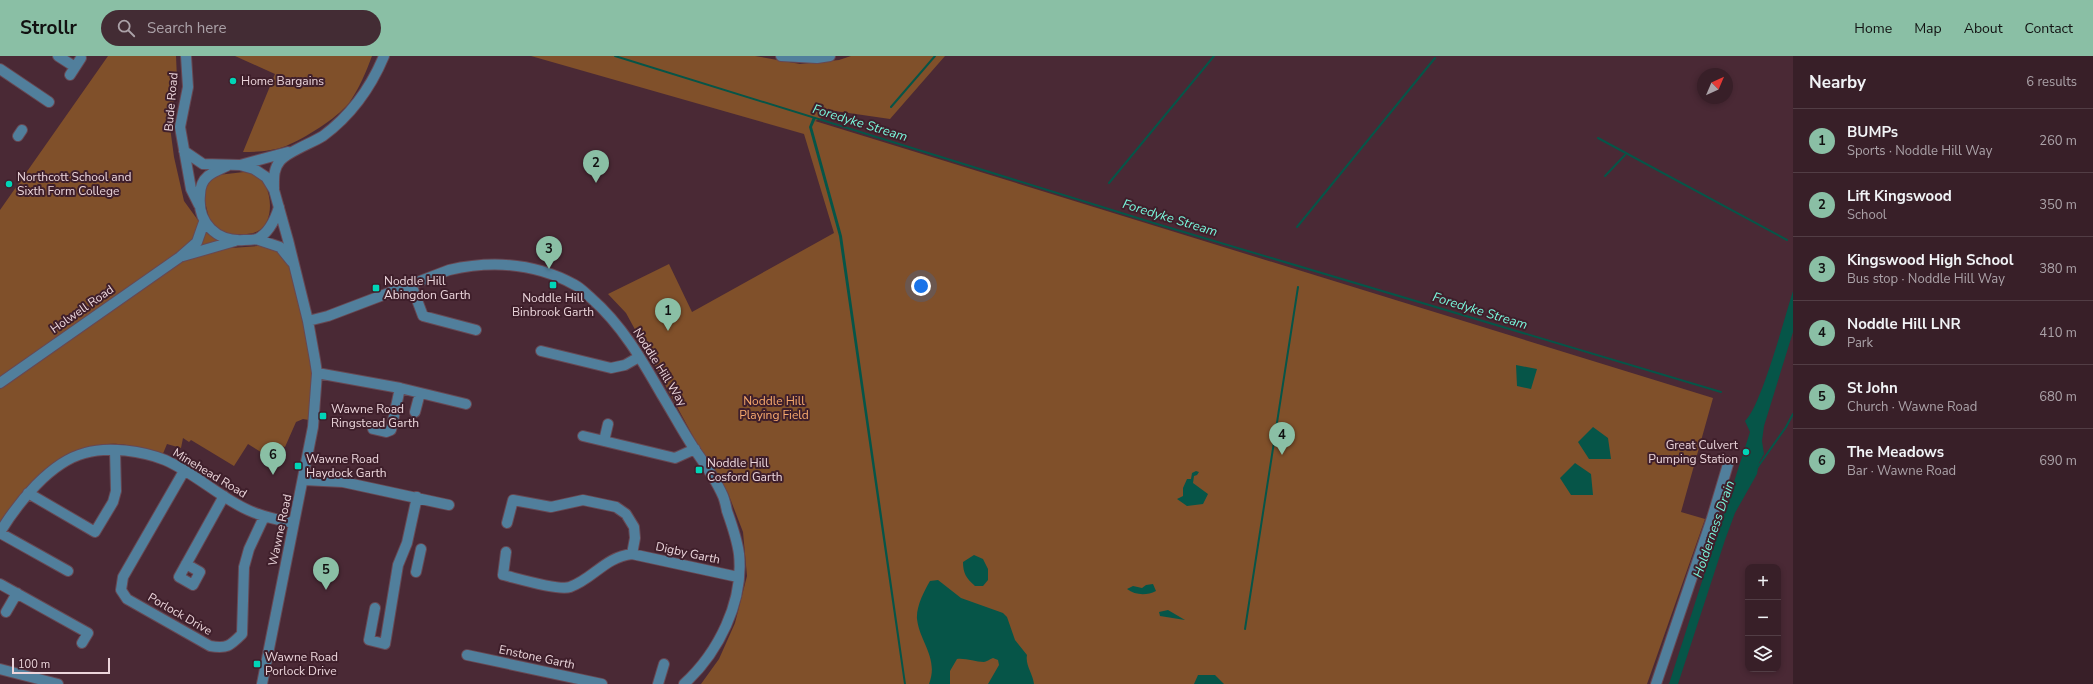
<!DOCTYPE html>
<meta charset="utf-8">
<style>
:root{--surface:#381f28;--page:#432c34;--text:#f1f3f6;--muted:#aba2a8;--line:#523d45;--accent:#8abfa5}
body{margin:0;font-family:"Nunito Sans",sans-serif;background:var(--page);color:var(--text)}
.controls{position:absolute;right:12px;bottom:12px;display:grid;overflow:hidden;border-radius:8px;box-shadow:0 2px 6px #0003}
.controls button{width:36px;height:36px;display:grid;place-items:center;padding:0;border:0;border-bottom:1px solid var(--line);background:var(--surface);color:var(--text);font:20px sans-serif}
.compass{position:absolute;left:1697px;top:12px;width:36px;height:36px;border-radius:50%;background:var(--surface);box-shadow:0 2px 6px #0003;rotate:44deg}
.scale{position:absolute;left:12px;bottom:10px;width:98px;box-sizing:border-box;padding-left:4px;border:2px solid #ebd5db;border-top:0;font-size:11px;line-height:14px;white-space:nowrap;color:#ebd5db;-webkit-text-stroke:3px #3f1f2b;paint-order:stroke}
.you{position:absolute;left:921px;top:230px;width:14px;height:14px;margin:-10px;border:3px solid #fff;border-radius:50%;background:#1a73e8;box-shadow:0 0 0 6px #1a73e833}
.badge{display:grid;place-items:center;width:26px;height:26px;border-radius:50%;background:var(--accent);color:#111;font-size:13px;font-weight:700}
.pin{position:absolute;translate:-50% -33px;filter:drop-shadow(0 1px 2px #0008)}
.pin::after{content:'';position:absolute;top:21px;width:14px;height:12px;background:inherit;clip-path:polygon(0 0,100% 0,50% 100%)}
.list{margin:0;padding:0;list-style:none}
h2{display:flex;justify-content:space-between;align-items:center;height:52px;margin:0;padding:0 16px;font-size:17px}
h2 small{font-size:13px;font-weight:400;color:var(--muted)}
.list li{display:grid;grid-template-columns:26px 1fr auto;gap:12px;align-items:center;box-sizing:border-box;height:64px;padding:0 16px;border-top:1px solid var(--line)}
.list b{display:block;font-size:15px;white-space:nowrap}
.list p{margin:0;font-size:13px;white-space:nowrap;color:var(--muted)}
.list em{font-size:13px;font-style:normal;color:var(--muted)}
.icon{flex:none;width:22px;height:22px;fill:none;stroke:currentColor;stroke-width:2;stroke-linecap:round;stroke-linejoin:round}
.map{position:relative;flex:none;width:1793px;height:628px;overflow:hidden}
header{display:flex;align-items:center;gap:24px;box-sizing:border-box;height:56px;padding:0 20px;background:var(--accent);color:#111}
header strong{font-size:19px}
nav{display:flex;gap:22px;margin-inline-start:auto;font-size:14px}
.search{width:280px;height:36px;background:var(--page);display:flex;align-items:center;gap:10px;box-sizing:border-box;padding:0 14px;border-radius:22px;color:var(--muted);font-size:15px}
main{display:flex}
aside{flex:1;background:var(--surface)}
.map>svg:first-child{display:block}
.green{fill:#80502a}
.water{fill:#065548}
.lines{fill:none;stroke-linecap:round;stroke-linejoin:round}
.stream{stroke:#065548;stroke-width:2}
.minor-casing{stroke:#674853;stroke-width:12}
.minor{stroke:#517f9c;stroke-width:10}
.poi-dot{fill:#00d5b7;stroke:#3f1f2b;stroke-width:1.5}
.labels{text-anchor:middle;dominant-baseline:central;stroke-width:4;stroke-linejoin:round;paint-order:stroke}
.poi-label{font-size:12px;fill:#ebd5db;stroke:#3f1f2b;text-anchor:start}
.street-label{font-size:12px;fill:#ebd5db;stroke:#3f1f2b}
.park-label{font-size:12px;fill:#f9aa6e;stroke:#3f1f2b}
.water-label{font-size:13px;font-style:italic;fill:#79f8dd;stroke:#3f1f2b}
</style>
<header>
<strong>Strollr</strong>
<div class="search"><svg class="icon" aria-label="search" viewBox="0 0 24 24"><circle cx="10" cy="10" r="6"/><path d="M15 15l6 6"/></svg>Search here</div>
<nav><a>Home</a><a>Map</a><a>About</a><a>Contact</a></nav>
</header>
<main>
<div class="map">
<svg width="1793" height="628" viewBox="0 0 1793 628">
<rect width="100%" height="100%" fill="#4a2935"/>
<path class="green" d="M 108,0 L 176,0 L 177,23 L 170,71 L 174,101 L 184,145 L 208,178 L 221,187 L 231,192 L 271,189 L 287,202 L 305,275 L 313,312 L 309,364 L 303,363 L 296,366 L 285,391 L 270,387 L 264,398 L 248,388 L 234,410 L 191,384 L 189,386 L 183,382 L 181,392 L 167,388 L 162,400 C 148,395 133,389 118,388 C 109,387 99,389 91,391 C 44,403 27,436 0,472 L 0,154 Z
M 235,0 L 372,0 C 366,16 359,33 349,47 C 336,63 305,82 286,90 C 273,95 257,96 243,96 L 275,18 Z
M 531,0 L 755,0 L 800,8 L 839,4 L 851,0 L 945,0 L 890,63 L 835,55 L 815,65 L 1713,342 L 1681,456 L 1705,463 L 1647,628 L 701,628 L 719,603 L 735,567 L 747,520 L 743,476 L 728,437 L 700,393 L 626,257 L 608,238 L 669,208 L 692,256 L 834,177 L 804,78 Z
M 244,116 C 247,117 251,116 253,117 C 273,125 277,168 256,176 C 246,180 232,178 222,177 L 210,166 L 204,142 L 205,135 L 208,127 L 218,119 Z"/>
<path class="water" d="M 813,61 L 816,62 L 812,71 L 842,180 L 906,628 L 904,628 L 839,180 L 809,71 Z
M 1793,235 L 1793,276 L 1764,370 L 1762,385 L 1764,398 L 1759,407 L 1757,418 L 1735,457 L 1725,484 L 1678,628 L 1669,628 L 1750,376 L 1745,365 C 1761,351 1785,260 1793,235 Z
M 1516,309 L 1537,313 L 1531,333 L 1517,330 Z
M 1593,371 L 1608,382 L 1611,403 L 1589,403 L 1578,386 Z
M 1575,407 L 1591,418 L 1593,439 L 1571,439 L 1560,422 Z
M 1196,415 L 1199,416 L 1197,419 L 1194,420 L 1193,427 L 1208,438 L 1203,448 L 1187,450 L 1177,443 L 1183,440 L 1183,432 L 1187,423 L 1191,423 L 1192,417 Z
M 974,499 L 983,503 L 988,513 L 988,524 L 983,530 L 975,530 C 966,522 963,517 963,506 Z
M 938,524 L 961,542 L 1003,557 L 1007,561 L 1015,584 L 1027,599 C 1025,609 1033,618 1034,628 L 988,628 L 999,609 L 998,604 L 993,602 C 990,603 986,606 984,606 C 975,606 966,602 957,603 L 950,615 L 950,628 L 929,628 C 939,602 920,587 917,563 C 916,551 924,535 930,525 Z
M 1153,528 L 1156,535 C 1146,540 1135,539 1127,533 L 1133,530 L 1142,532 L 1146,529 Z
M 1168,554 L 1185,564 L 1160,560 L 1159,556 Z
M 1198,619 L 1215,619 L 1224,628 L 1194,628 Z"/>
<g class="lines">
<path class="stream" d="M 615,0 L 1157,168 L 1721,336
M 891,51 L 935,0
M 1598,82 L 1787,184
M 1605,120 L 1625,99
M 1109,127 L 1214,0
M 1297,171 L 1435,2
M 1757,412 L 1786,371 L 1793,358
M 1245,573 L 1298,231"/>
<defs>
<path id="minor" d="M 58,0 L 75,11
M 186,0 L 188,31 L 180,71 L 191,133 L 199,149
M 781,0 L 817,2 L 830,0
M 0,13 L 49,46
M 70,19 L 81,2
M 18,80 L 22,74
M 184,95 L 203,108 L 240,109 L 254,113 L 266,121 L 274,134 L 288,184 L 308,265 L 315,304 L 317,317 L 313,371 L 262,628
M 240,109 L 288,96
M 227,110 C 221,113 213,116 208,120 C 202,125 200,132 200,139 C 197,167 217,186 244,184 C 248,184 253,184 257,183 C 269,177 275,164 279,151
M 274,134 C 274,123 273,113 280,105 C 287,96 312,87 323,80 C 350,60 371,31 384,0
M 256,183 L 280,191 L 292,206
M 183,200 L 235,185
M 411,228 L 423,260 L 476,274
M 308,265 L 328,260 L 449,214 C 493,204 535,207 575,229 C 581,232 586,238 591,242 C 622,269 642,304 662,339 C 673,357 683,376 695,394 C 705,408 716,424 723,440 C 725,445 726,450 727,455 C 732,469 737,483 739,498 C 744,546 718,597 684,628
M 541,295 L 611,312 L 625,309 L 639,301
M 317,317 L 400,332 L 466,348
M 0,327 L 180,201 L 197,186 L 204,166
M 415,356 L 420,337
M 373,373 L 386,376 L 391,374 L 400,332
M 583,380 L 675,402 L 695,393
M 604,385 L 608,368
M 184,415 L 123,521 L 121,534 L 127,543 L 210,590 C 227,593 230,590 242,578 L 244,511 L 249,493 L 264,461
M 304,424 L 343,426 L 449,449
M 28,437 L 95,476 L 113,446 L 116,435 L 115,394
M 507,467 L 513,444 L 551,451 L 583,444 L 616,451 L 626,458 L 634,471 L 635,482 L 632,498
M 0,476 C 18,447 50,406 85,397 C 108,390 143,395 165,404 C 195,417 219,441 248,454 C 263,461 278,464 294,467
M 0,477 L 68,515
M 506,496 L 503,519 C 516,522 559,535 570,531 C 593,523 605,501 632,498 L 738,521
M 186,508 L 200,516 L 193,529 L 179,521 L 224,440
M 416,516 L 421,493
M 0,528 L 88,577 L 82,587
M 375,552 L 369,584 L 385,588 L 398,509 L 407,487 L 417,441
M 6,556 L 17,537
M 467,599 L 602,628
M 0,613 L 58,628
M 658,628 L 664,608
M 1656,628 L 1712,462 L 1729,405"/>
</defs>
<use href="#minor" class="minor-casing"/>
<use href="#minor" class="minor"/>
</g>
<g class="poi-dot">
<circle cx="233" cy="25" r="4"/>
<circle cx="9" cy="128" r="4"/>
<rect x="549" y="225" width="8" height="8" rx="2"/>
<rect x="372" y="228" width="8" height="8" rx="2"/>
<rect x="319" y="356" width="8" height="8" rx="2"/>
<circle cx="1746" cy="396" r="4"/>
<rect x="294" y="406" width="8" height="8" rx="2"/>
<rect x="695" y="410" width="8" height="8" rx="2"/>
<rect x="253" y="604" width="8" height="8" rx="2"/>
</g>
<g class="labels">
<g class="poi-label">
<text x="241" y="25">Home Bargains</text>
<text x="17" y="121">Northcott School and<tspan x="17" dy="14">Sixth Form College</tspan></text>
<text x="384" y="225">Noddle Hill<tspan x="384" dy="14">Abingdon Garth</tspan></text>
<text x="553" y="242" text-anchor="middle">Noddle Hill<tspan x="553" dy="14">Binbrook Garth</tspan></text>
<text x="331" y="353">Wawne Road<tspan x="331" dy="14">Ringstead Garth</tspan></text>
<text x="1738" y="389" text-anchor="end">Great Culvert<tspan x="1738" dy="14">Pumping Station</tspan></text>
<text x="306" y="403">Wawne Road<tspan x="306" dy="14">Haydock Garth</tspan></text>
<text x="707" y="407">Noddle Hill<tspan x="707" dy="14">Cosford Garth</tspan></text>
<text x="265" y="601">Wawne Road<tspan x="265" dy="14">Porlock Drive</tspan></text>
</g>
<g class="street-label">
<text transform="translate(171 46) rotate(-85)">Bude Road</text>
<text transform="translate(82 253) rotate(-35)">Holwell Road</text>
<text transform="translate(660 311) rotate(58)">Noddle Hill Way</text>
<text transform="translate(210 417) rotate(31)">Minehead Road</text>
<text transform="translate(280 474) rotate(-78)">Wawne Road</text>
<text transform="translate(688 497) rotate(12)">Digby Garth</text>
<text transform="translate(180 558) rotate(30)">Porlock Drive</text>
<text transform="translate(537 601) rotate(12)">Enstone Garth</text>
</g>
<g class="park-label">
<text x="774" y="345">Noddle Hill<tspan x="774" dy="14">Playing Field</tspan></text>
</g>
<g class="water-label">
<text transform="translate(860 67) rotate(17)">Foredyke Stream</text>
<text transform="translate(1170 162) rotate(17)">Foredyke Stream</text>
<text transform="translate(1480 255) rotate(17)">Foredyke Stream</text>
<text transform="translate(1714 473) rotate(-71)">Holderness Drain</text>
</g>
</g>
</svg>
<div class="controls">
<button>+</button>
<button>−</button>
<button><svg class="icon" aria-label="layers" viewBox="0 0 24 24"><path d="M12 4l9 5-9 5-9-5zM3 14l9 5 9-5"/></svg></button>
</div>
<svg class="compass" viewBox="-18 -18 36 36"><path d="M0-13l5 13h-10z" fill="#e53935"/><path d="M0 13l5-13h-10z" fill="#aba2a8"/></svg>
<div class="scale">100 m</div>
<div class="you"></div>
<div class="pin badge" style="left:668px;top:275px">1</div>
<div class="pin badge" style="left:596px;top:127px">2</div>
<div class="pin badge" style="left:549px;top:213px">3</div>
<div class="pin badge" style="left:1282px;top:399px">4</div>
<div class="pin badge" style="left:326px;top:534px">5</div>
<div class="pin badge" style="left:273px;top:419px">6</div>
</div>
<aside>
<h2>Nearby<small>6 results</small></h2>
<ul class="list">
<li><span class="badge">1</span><div><b>BUMPs</b><p>Sports · Noddle Hill Way</p></div><em>260 m</em></li>
<li><span class="badge">2</span><div><b>Lift Kingswood</b><p>School</p></div><em>350 m</em></li>
<li><span class="badge">3</span><div><b>Kingswood High School</b><p>Bus stop · Noddle Hill Way</p></div><em>380 m</em></li>
<li><span class="badge">4</span><div><b>Noddle Hill LNR</b><p>Park</p></div><em>410 m</em></li>
<li><span class="badge">5</span><div><b>St John</b><p>Church · Wawne Road</p></div><em>680 m</em></li>
<li><span class="badge">6</span><div><b>The Meadows</b><p>Bar · Wawne Road</p></div><em>690 m</em></li>
</ul>
</aside>
</main>
